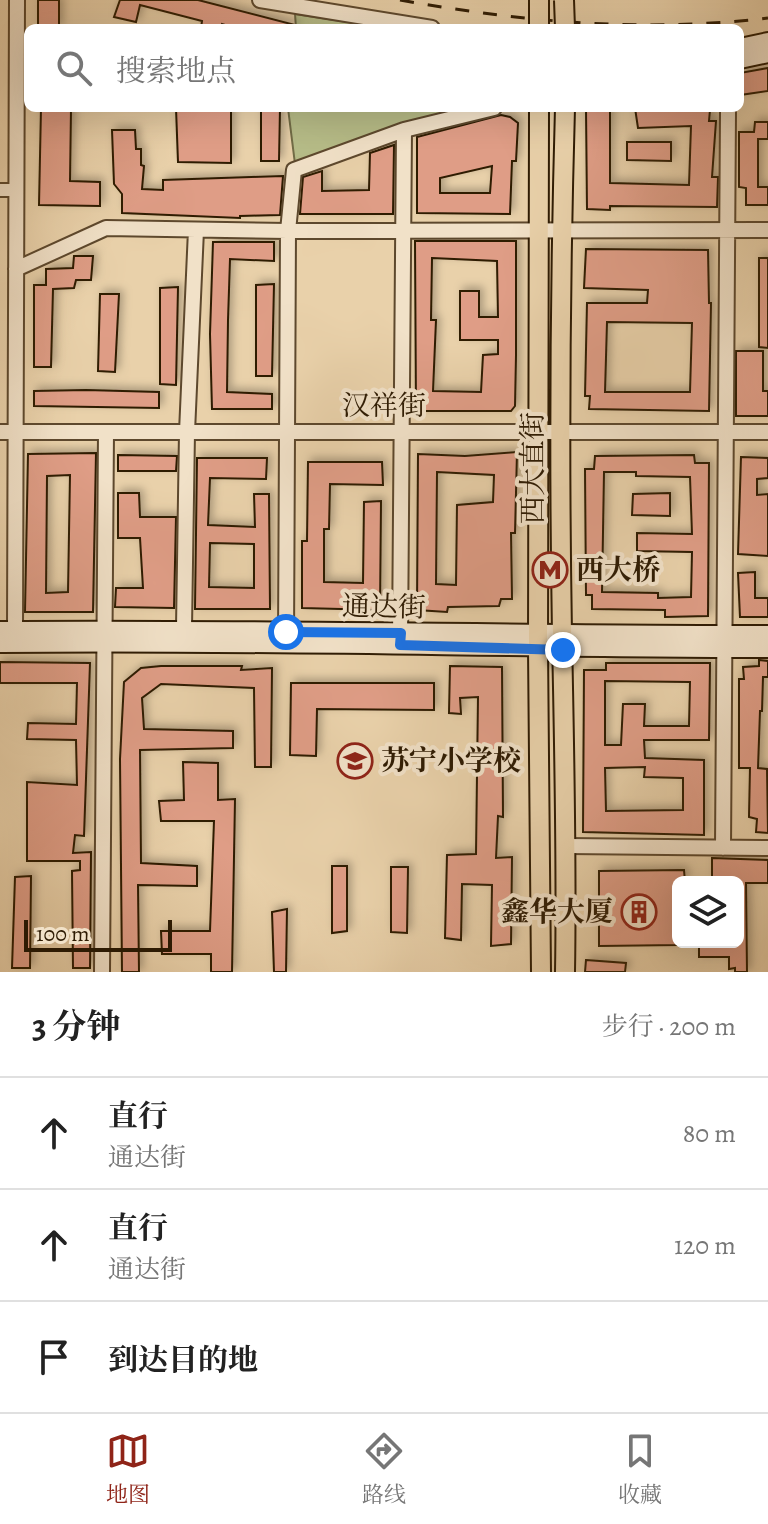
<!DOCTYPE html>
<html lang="zh">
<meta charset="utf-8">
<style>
:root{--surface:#fff;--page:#f2f2f2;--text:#222;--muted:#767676;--line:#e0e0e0;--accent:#8f2418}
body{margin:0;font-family:Alegreya,"Noto Serif SC",serif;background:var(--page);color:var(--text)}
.controls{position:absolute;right:24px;bottom:24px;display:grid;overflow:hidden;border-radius:12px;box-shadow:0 8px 32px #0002}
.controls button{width:72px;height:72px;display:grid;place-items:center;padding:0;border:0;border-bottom:2px solid var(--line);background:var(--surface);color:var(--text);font:40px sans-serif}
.scale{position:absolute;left:24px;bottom:20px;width:148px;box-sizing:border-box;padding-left:8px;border:4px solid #2e1b03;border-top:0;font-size:22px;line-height:28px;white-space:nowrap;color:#2e1b03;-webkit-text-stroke:6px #f1e1c8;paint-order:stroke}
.stop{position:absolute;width:24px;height:24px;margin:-18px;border:6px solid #1a73e8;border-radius:50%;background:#fff}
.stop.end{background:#1a73e8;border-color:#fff;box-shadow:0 2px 8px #0008}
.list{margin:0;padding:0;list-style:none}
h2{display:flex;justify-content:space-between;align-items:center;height:104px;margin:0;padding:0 32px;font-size:34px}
h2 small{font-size:26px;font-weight:400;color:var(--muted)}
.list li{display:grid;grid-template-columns:52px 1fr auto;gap:24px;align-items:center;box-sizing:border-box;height:112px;padding:0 32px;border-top:2px solid var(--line)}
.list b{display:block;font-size:30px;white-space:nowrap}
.list p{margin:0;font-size:26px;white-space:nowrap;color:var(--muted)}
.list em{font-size:26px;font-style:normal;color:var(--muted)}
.icon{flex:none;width:44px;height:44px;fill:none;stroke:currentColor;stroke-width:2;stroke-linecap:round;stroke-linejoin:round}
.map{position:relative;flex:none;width:768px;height:972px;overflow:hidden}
.search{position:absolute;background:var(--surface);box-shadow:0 8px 32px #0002;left:24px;right:24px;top:24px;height:88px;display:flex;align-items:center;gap:20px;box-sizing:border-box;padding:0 28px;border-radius:12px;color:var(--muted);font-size:30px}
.sheet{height:440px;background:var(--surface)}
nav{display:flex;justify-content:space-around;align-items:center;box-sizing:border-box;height:112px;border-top:2px solid var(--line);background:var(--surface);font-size:22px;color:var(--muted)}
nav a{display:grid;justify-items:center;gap:4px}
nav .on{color:var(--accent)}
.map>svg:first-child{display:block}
.green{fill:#b6bc88;stroke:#726c46;stroke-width:2}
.building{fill:#df9d86;stroke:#2e1b03;stroke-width:2;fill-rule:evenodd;filter:url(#shadow)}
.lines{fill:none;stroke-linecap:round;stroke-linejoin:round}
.minor-casing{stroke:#5d482d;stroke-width:16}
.tertiary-casing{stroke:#5d482d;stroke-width:18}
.secondary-casing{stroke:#2e1b03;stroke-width:20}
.primary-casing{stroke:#2e1b03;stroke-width:22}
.minor{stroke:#f1e1c8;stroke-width:12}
.tertiary{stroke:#f1e1c8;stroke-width:14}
.secondary{stroke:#f1e1c8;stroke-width:16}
.primary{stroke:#e9d1aa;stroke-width:18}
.rail{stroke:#2e1b03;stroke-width:3;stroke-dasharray:14 14;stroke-linecap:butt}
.primary-bridge-casing{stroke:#2e1b03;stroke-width:22;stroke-linecap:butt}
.primary-bridge{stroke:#e9d1aa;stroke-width:18}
.route{stroke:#1a73e8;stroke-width:10}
.labels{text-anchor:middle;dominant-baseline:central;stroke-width:8;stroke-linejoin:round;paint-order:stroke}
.street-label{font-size:28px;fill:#2e1b03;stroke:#f1e1c8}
.poi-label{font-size:28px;font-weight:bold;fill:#2e1b03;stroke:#f1e1c8;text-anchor:start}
</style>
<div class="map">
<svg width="768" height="972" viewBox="0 0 768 972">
<defs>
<filter id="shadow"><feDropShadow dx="3.5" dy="-3.5" stdDeviation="4" flood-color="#0004"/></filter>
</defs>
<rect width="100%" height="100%" fill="#e9d1aa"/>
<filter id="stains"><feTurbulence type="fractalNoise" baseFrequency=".0025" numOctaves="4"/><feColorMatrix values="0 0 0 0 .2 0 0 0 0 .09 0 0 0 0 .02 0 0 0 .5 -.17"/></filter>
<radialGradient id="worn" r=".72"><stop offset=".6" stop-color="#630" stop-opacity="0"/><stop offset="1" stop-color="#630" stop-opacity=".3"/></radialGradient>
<path class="green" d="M 295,14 L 387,28 L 296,28 Z
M 288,108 L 466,108 L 295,164 Z"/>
<path class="building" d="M 38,0 L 59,0 L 59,28 L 38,28 Z
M 120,0 L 198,0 L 295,25 L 295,28 L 235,28 L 222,24 L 221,28 L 201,28 L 202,21 L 140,5 L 136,22 L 114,17 Z
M 768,68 L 768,91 L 740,95 L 740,73 Z
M 41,108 L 71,108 L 70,181 L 100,182 L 100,206 L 39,205 Z
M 176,108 L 231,108 L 231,163 L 178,162 Z
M 261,108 L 280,108 L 279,161 L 261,161 Z
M 586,108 L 610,108 L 610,183 L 689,185 L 691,126 L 638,128 L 635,108 L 710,110 L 709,121 L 716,121 L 712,177 L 718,177 L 717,207 L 610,206 L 610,210 L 587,209 Z
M 501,115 L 510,117 L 518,123 L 516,161 L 512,161 L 510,214 L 417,213 L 417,137 ZM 492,166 L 490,193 L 440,193 L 440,178 Z
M 755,122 L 768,122 L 768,139 L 758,139 L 758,187 L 768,187 L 768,205 L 746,205 L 746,188 L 739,187 L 739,132 L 754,132 Z
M 112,130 L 135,130 L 136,149 L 141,149 L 141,165 L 144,166 L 142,189 L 163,190 L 163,180 L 283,176 L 280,215 L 240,216 L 240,218 L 122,213 L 122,194 L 114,184 Z
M 627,142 L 671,142 L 671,161 L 627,160 Z
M 394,145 L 393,214 L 300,214 L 303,177 L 322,171 L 322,191 L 369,190 L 370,153 Z
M 415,241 L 516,241 L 516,355 L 515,406 L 511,411 L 416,411 ZM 432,258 L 497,261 L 498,317 L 479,317 L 479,291 L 460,291 L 460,340 L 498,340 L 498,354 L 483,355 L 481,392 L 433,391 L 436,320 L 431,320 Z
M 213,242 L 274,242 L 274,261 L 230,259 L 228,320 L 227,392 L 272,394 L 272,409 L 212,409 L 210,334 Z
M 586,249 L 708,250 L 709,303 L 711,303 L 709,411 L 589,409 L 590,396 L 585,396 L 587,303 L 647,303 L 648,290 L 584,288 ZM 607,322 L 692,323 L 690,392 L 605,392 Z
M 74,256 L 93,256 L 91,280 L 76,280 L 74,288 L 53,289 L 51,367 L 34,367 L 34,285 L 46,285 L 46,269 L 73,268 Z
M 759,258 L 768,258 L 768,348 L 759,347 Z
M 274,284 L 272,376 L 256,376 L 256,285 Z
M 178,287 L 176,385 L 160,384 L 160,288 Z
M 100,294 L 119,294 L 115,372 L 98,371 Z
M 736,351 L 763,351 L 763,391 L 768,391 L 768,416 L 736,416 Z
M 86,390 L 159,392 L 159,408 L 34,406 L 34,391 Z
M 517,452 L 515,533 L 511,533 L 512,599 L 501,599 L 499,606 L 448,607 L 447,612 L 417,610 L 418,454 L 465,456 ZM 437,472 L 494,475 L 493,502 L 457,505 L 456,585 L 436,584 Z
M 96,453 L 93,612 L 25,612 L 28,454 ZM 70,475 L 68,592 L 46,593 L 47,476 Z
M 118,455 L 177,456 L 176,471 L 118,471 Z
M 694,455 L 695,463 L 709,463 L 708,616 L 665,617 L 665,610 L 592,609 L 592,595 L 586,595 L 585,469 L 594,469 L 595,456 ZM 604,472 L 636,472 L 636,476 L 690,477 L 692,534 L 637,533 L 637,551 L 692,552 L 691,597 L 658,598 L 658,593 L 602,592 Z
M 741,457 L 768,458 L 768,478 L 757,479 L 757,495 L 768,494 L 768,556 L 738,554 Z
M 197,458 L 267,458 L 266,479 L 210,478 L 208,525 L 255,527 L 254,494 L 269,494 L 270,609 L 195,609 ZM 210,543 L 254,544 L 254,588 L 209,587 Z
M 308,462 L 382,462 L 383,485 L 330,484 L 329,529 L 324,529 L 324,582 L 363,583 L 364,502 L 381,501 L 380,610 L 302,608 L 302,541 L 307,541 Z
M 118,493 L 139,493 L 140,517 L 176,517 L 174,608 L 115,607 L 116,588 L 143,588 L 140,538 L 118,538 Z
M 670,493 L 670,516 L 632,515 L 633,494 Z
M 755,572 L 755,598 L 768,598 L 768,617 L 740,617 L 738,573 Z
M 759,660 L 768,661 L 768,677 L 763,677 L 762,711 L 760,711 L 758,768 L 767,769 L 768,833 L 756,832 L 757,819 L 749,817 L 750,768 L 739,768 L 739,679 L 744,679 L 743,667 L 759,666 Z
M 0,662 L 90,663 L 84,836 L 75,835 L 73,853 L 91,852 L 90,968 L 73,968 L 72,871 L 80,870 L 80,861 L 27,861 L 27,782 L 77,785 L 76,740 L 27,739 L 28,723 L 76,724 L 77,683 L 0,683 Z
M 606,663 L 710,663 L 709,740 L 644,740 L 645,758 L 704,760 L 704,835 L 583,832 L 584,670 L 606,670 ZM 605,681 L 690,682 L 689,726 L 644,726 L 645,704 L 623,704 L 621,745 L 605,745 ZM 645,767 L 644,777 L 683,778 L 683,810 L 606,811 L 605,768 Z
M 161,666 L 242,666 L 241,670 L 272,668 L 271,767 L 255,767 L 254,688 L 161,684 L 142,698 L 144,729 L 233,731 L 233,748 L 140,750 L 141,863 L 197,866 L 197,886 L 138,885 L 139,972 L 122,972 L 120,759 L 124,682 L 141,668 Z
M 450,666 L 502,667 L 503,817 L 498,816 L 496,858 L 512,857 L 511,944 L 491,946 L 492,885 L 462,884 L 461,940 L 445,938 L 447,855 L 476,854 L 478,697 L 460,698 L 461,714 L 449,713 Z
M 291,683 L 434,683 L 434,710 L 317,709 L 316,756 L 290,755 Z
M 183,762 L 218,763 L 218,800 L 235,799 L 232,972 L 211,972 L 211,954 L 162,954 L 161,931 L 210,931 L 214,821 L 161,821 L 159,801 L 184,800 Z
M 712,858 L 768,860 L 768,883 L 746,883 L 747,972 L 735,972 L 735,968 L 729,969 L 729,957 L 699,957 L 699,942 L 738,942 L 738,882 L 712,880 Z
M 332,866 L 347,866 L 347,931 L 332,933 Z
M 391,867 L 408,867 L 407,933 L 391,932 Z
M 684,870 L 685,882 L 678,882 L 678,945 L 599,946 L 599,871 Z
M 31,876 L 30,968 L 12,968 L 15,877 Z
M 287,909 L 286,972 L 274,972 L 272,912 Z
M 586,960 L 626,963 L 625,972 L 585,972 Z"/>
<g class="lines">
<defs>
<path id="minor" d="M 0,190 L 16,190"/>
<path id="tertiary" d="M 260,0 L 432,28
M 16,269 L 106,228 L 288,231 L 768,230
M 0,432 L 768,432
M 184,628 L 187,432 L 196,230
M 15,629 L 17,0
M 286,641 L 288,231 L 294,170 L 404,130
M 400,641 L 404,130 L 494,108
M 568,846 L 768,848
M 723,848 L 728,112
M 102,972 L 106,432"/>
<path id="secondary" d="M 740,47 L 768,41
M 740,60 L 768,54
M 0,630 C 256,628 512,634 768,634
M 0,644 C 256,641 512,649 768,649"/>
<path id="primary" d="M 539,108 L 538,649 L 541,972
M 565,108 C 560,283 559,459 562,634 C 564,747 567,859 565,972"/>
</defs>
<use href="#minor" class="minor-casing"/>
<use href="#tertiary" class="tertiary-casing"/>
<use href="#secondary" class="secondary-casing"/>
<use href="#primary" class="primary-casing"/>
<use href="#minor" class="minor"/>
<use href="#tertiary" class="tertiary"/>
<use href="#secondary" class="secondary"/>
<use href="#primary" class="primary"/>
<path class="rail" d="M 400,0 C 525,22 642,33 768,18"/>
<defs>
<path id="primary-bridge" d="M 564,0 L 565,28
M 539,28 L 539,0"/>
</defs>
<use href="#primary-bridge" class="primary-bridge-casing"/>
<use href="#primary-bridge" class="primary-bridge"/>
</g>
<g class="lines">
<path class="route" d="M 286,632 L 401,633 L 400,645 L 563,650"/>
</g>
<defs>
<symbol id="metro-ring" viewBox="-11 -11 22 22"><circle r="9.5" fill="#f1e1c8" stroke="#8f2418" stroke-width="1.5"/><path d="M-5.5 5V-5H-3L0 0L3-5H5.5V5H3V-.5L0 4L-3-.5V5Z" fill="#8f2418"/></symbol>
<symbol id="school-ring" viewBox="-11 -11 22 22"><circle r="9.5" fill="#f1e1c8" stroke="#8f2418" stroke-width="1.5"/><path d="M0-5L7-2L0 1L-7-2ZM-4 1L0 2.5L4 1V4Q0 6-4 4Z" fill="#8f2418"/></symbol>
<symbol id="building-ring" viewBox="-11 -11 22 22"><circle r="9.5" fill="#f1e1c8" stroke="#8f2418" stroke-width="1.5"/><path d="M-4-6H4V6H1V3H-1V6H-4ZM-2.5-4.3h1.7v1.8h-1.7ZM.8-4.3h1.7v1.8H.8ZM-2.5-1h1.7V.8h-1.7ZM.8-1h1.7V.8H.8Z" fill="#8f2418"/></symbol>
</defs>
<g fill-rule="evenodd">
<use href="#metro-ring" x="530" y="550" width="40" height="40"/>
<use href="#school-ring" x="335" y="741" width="40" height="40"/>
<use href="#building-ring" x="619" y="892" width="40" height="40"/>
</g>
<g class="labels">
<g class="street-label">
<text x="384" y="406">汉祥街</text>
<text transform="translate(533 468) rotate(-90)">西大直街</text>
<text transform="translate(384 607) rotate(1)">通达街</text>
</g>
<g class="poi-label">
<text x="576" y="570">西大桥</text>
<text x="381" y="761">苏宁小学校</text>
<text x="613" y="912" text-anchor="end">鑫华大厦</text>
</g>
</g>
<rect width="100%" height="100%" filter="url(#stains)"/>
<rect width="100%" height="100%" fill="url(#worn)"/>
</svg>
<div class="controls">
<button><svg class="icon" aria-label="layers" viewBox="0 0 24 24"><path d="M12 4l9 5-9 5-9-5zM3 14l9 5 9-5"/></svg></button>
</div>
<div class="scale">100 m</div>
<div class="stop" style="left:286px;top:632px"></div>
<div class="stop end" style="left:563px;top:650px"></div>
<div class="search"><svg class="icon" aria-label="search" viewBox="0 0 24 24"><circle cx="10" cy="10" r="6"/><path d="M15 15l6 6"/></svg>搜索地点</div>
</div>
<section class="sheet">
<h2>3 分钟<small>步行 · 200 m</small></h2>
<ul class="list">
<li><svg class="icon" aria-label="ahead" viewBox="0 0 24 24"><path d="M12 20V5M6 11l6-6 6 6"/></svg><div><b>直行</b><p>通达街</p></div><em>80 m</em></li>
<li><svg class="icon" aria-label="ahead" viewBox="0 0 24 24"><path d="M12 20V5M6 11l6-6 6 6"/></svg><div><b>直行</b><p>通达街</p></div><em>120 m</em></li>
<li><svg class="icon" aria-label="arrive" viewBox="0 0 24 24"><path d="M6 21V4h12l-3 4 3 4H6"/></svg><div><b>到达目的地</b></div></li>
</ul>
</section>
<nav>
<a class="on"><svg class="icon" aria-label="map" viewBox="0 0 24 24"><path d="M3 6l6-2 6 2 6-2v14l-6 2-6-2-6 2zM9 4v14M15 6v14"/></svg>地图</a>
<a><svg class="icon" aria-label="directions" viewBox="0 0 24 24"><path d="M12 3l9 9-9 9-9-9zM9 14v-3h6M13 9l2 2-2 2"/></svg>路线</a>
<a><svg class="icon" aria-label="saved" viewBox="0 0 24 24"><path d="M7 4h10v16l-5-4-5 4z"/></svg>收藏</a>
</nav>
